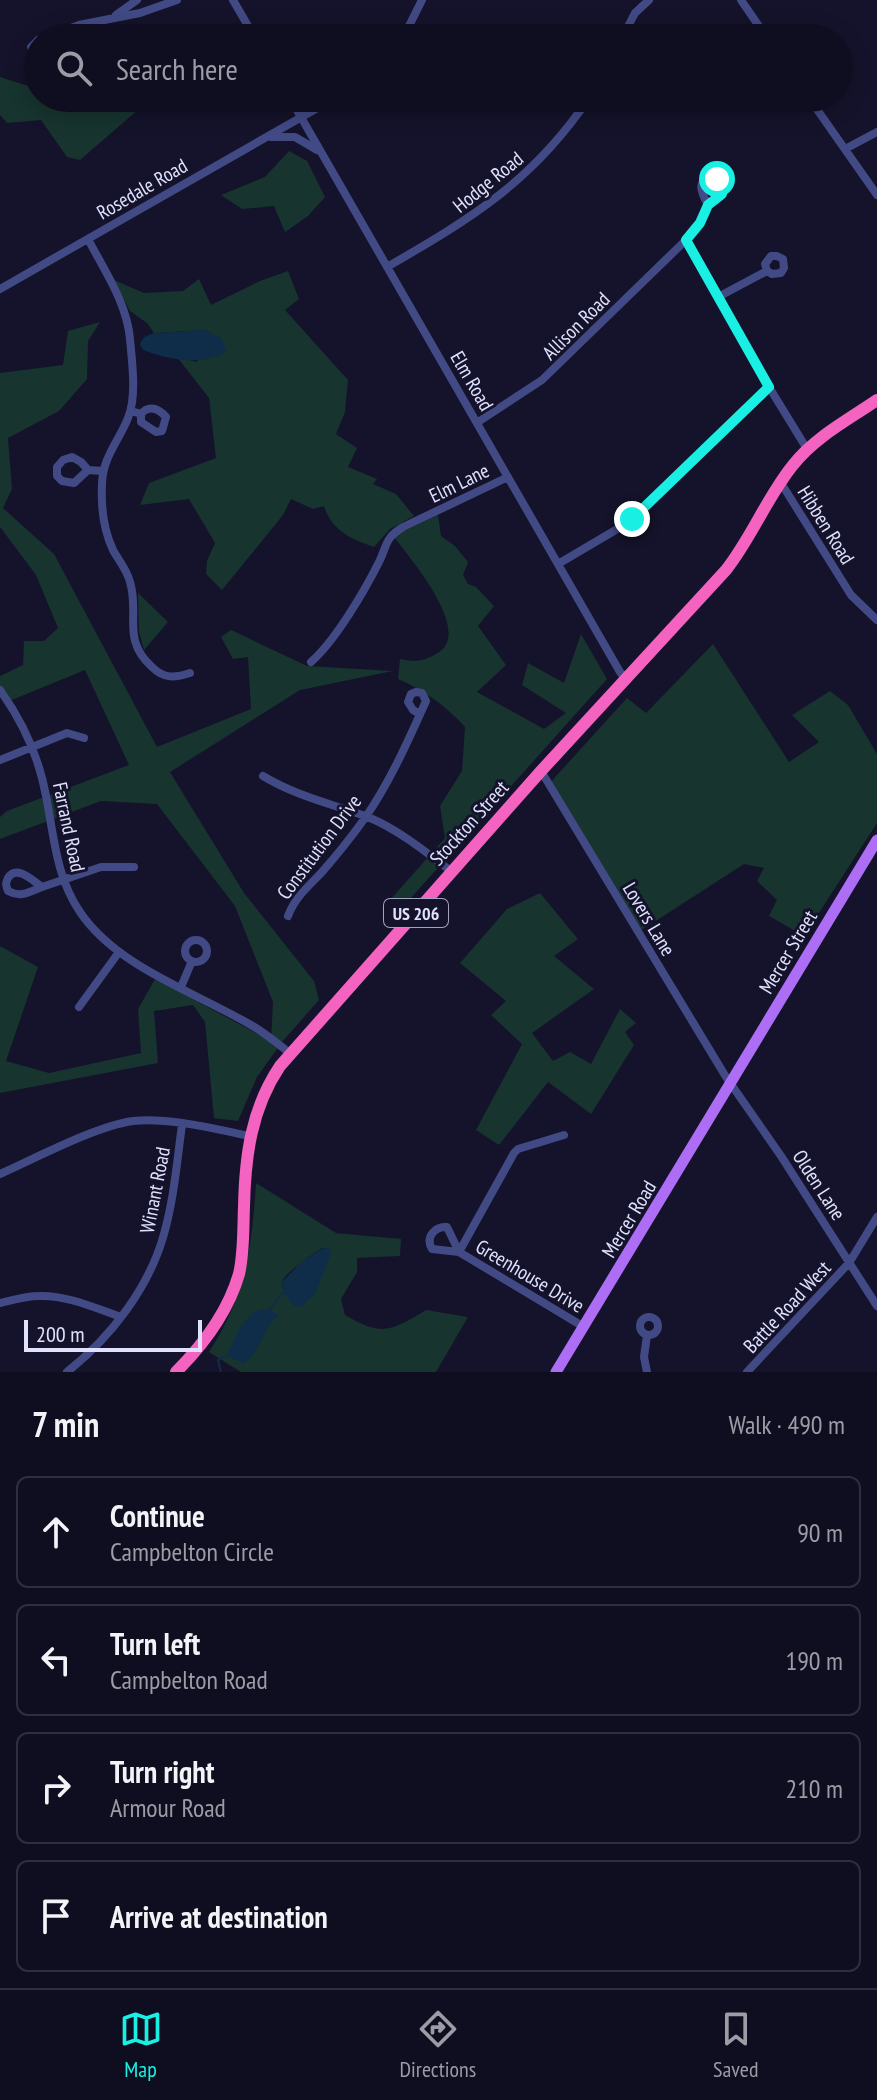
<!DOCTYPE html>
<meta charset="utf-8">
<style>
:root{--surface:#0f0e20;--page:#181729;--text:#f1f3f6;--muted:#9b9ca5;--line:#2f2e3e;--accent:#19efe3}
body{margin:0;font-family:"PT Sans Narrow",sans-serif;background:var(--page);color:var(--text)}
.scale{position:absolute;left:24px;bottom:20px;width:178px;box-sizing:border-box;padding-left:8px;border:4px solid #dfe1fd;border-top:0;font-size:22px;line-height:28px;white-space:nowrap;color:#dfe1fd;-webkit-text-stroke:6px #14132b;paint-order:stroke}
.stop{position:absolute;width:24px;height:24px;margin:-18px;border:6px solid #19efe3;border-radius:50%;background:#fff}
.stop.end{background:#19efe3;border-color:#fff;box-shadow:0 2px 8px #0008}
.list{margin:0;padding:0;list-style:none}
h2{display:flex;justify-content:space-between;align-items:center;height:104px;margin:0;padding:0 32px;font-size:34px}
h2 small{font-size:26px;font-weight:400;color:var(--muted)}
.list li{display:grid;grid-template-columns:52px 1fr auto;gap:24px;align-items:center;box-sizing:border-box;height:112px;margin:0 16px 16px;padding:0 16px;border:2px solid var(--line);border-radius:12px}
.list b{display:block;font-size:30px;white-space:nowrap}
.list p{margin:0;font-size:26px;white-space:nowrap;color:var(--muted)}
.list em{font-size:26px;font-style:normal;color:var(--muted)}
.icon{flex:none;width:44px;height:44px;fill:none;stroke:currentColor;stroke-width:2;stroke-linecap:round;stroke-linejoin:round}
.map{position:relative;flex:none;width:877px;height:1372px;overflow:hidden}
.search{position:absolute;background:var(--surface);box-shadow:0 4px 20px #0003;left:24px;right:24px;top:24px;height:88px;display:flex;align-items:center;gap:20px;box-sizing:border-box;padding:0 28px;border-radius:44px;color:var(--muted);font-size:30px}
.sheet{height:616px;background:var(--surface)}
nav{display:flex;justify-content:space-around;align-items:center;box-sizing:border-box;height:112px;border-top:2px solid var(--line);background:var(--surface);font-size:22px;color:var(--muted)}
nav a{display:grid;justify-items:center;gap:4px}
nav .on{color:var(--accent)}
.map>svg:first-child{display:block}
.green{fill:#17342f;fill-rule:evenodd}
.water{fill:#0f2d48}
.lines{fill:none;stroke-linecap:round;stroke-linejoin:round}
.stream{stroke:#0f2d48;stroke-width:2}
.minor{stroke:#424a86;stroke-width:8}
.major{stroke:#ad6ef5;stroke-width:11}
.highway{stroke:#f463bf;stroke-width:12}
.route{stroke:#19efe3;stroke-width:10}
.labels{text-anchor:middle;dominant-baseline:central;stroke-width:6;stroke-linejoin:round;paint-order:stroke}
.shield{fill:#14132b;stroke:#a2a3be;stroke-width:2}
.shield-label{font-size:18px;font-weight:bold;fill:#dfe1fd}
.street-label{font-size:20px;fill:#dfe1fd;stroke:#14132b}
</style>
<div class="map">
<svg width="877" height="1372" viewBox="0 0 877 1372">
<rect width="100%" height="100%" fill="#14132b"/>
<path class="green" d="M 0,77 L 38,89 L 38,98 L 134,98 L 139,109 L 80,160 L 67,157 L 41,120 L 7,123 L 0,115 Z
M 289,151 L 307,161 L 325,197 L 308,216 L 285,232 L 274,206 L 242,209 L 221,195 L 265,177 Z
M 288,271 L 299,299 L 285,310 L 348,380 L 345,412 L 336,434 L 357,448 L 348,467 L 377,479 L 373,484 L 396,494 L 414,516 L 390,529 L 374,547 C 351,539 332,531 324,506 L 313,509 L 291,499 L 283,515 L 222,590 L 206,574 L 207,561 L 215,543 L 189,499 L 140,505 L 149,483 L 216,458 L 209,398 L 177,357 L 197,362 L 206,330 L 154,333 L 147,323 L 130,311 L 114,280 L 144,293 L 183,291 L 199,279 L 211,305 L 260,281 Z
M 100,322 L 88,341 L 87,379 L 59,411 L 8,438 L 12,489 L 3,508 L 54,554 L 157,747 L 251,709 L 248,657 L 233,659 L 221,637 L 231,630 L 307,666 L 393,671 L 300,690 L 170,772 L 244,893 L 314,981 L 319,1000 L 282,1042 L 257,1077 L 238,1121 L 214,1118 L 205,1022 L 193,1005 L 154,1011 L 158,1063 L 0,1093 L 0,946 L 38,967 L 6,1061 L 49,1073 L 141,1053 L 138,1009 L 155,979 L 271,1041 L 273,1002 L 235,906 L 157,804 L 101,801 L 0,839 L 0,817 L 7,811 L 129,765 L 85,670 L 7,702 L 0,692 L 0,676 L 23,665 L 24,641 L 44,641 L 58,628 L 36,575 L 0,527 L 0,373 L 63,365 L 68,331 Z
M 438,515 L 441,536 L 455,546 L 468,562 L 463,575 L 468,584 L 476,587 L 494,606 L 478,626 L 506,665 L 477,692 L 544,729 L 566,713 L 522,685 L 528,663 L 564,683 L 581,634 L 607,679 L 393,918 L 382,909 L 445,838 L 440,806 L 462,771 L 465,727 C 445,705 425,691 398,679 L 400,659 C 416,662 422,662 436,654 C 476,634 410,558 393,536 Z
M 138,593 L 168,622 L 144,650 L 139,632 Z
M 713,644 L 789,762 L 819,742 L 792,715 L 830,691 L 848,705 L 877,754 L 877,823 L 804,936 L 769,916 L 777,900 L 757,881 L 764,868 L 744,864 L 637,933 L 548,785 L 627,698 L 646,713 Z
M 540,893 L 578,939 L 554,956 L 594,989 L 532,1033 L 553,1061 L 570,1052 L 591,1064 L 620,1009 L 636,1023 L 625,1032 L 634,1045 L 591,1114 L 548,1082 L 499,1145 L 476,1130 L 522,1044 L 491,1015 L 506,1001 L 460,963 L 507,909 Z
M 256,1183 L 336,1233 L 401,1239 L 400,1256 L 357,1258 L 357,1272 L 341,1299 L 345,1315 C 382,1337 391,1331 426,1310 L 468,1317 L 436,1372 L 241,1372 L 209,1352 C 245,1297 252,1248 256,1183 ZM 322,1248 L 327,1248 L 315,1294 L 285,1294 C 284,1289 281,1285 283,1280 C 288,1271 313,1254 322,1248 Z"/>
<path class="water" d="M 206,330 L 222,339 L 226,352 C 201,366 169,360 143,350 L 140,344 L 144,337 L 154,333 Z
M 323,1248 L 330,1249 L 331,1253 L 315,1294 L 301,1307 L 294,1306 L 285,1294 L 282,1282 L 300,1263 Z
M 261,1309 L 268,1309 L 279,1315 C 262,1327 262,1353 243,1364 L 229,1356 L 229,1351 C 236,1335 243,1316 261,1309 Z"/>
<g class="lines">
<path class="stream" d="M 269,1310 L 285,1290
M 221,1372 L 218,1360 L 231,1354"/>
<path class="minor" d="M 233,0 L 255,38
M 741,0 L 767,38
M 116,15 L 137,0
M 44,38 L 79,25 L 140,13 L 177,0
M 75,38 L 104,22
M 403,38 L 422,0
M 622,38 L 635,13 L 649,0
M 38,40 L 31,47 L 33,51 L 38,52
M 290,98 L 620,672 L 627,680
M 809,98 L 877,195
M 271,137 L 295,137 L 317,150
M 845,149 L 877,132
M 712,177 L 722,183 C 726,195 717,199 708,205 C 702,194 695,181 712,177 Z
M 88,239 C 104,270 127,303 130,339 C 132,362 137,396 128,418 C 119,441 102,458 102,485 C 101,506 104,531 113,550 C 119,561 127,570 130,582 C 140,615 121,639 152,667 C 164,679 175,678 190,673
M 686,240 L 769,387 L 807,449
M 387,267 C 472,218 533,181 589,98
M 0,289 L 335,98
M 718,297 L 767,271 L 772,274 L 781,273 L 784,268 L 783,259 L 777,256 L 771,256 L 765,264 L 767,271
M 131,411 L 141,414 C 149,404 159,409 166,417 L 162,431 L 156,432 L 141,422 L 141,414
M 478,422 L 542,380 L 686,240 L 700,223 L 708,205
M 88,470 L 74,483 L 62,481 L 57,476 L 57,467 L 63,460 L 72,457 L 81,462 L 88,470 L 103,471
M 781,483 L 851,595 L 877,620
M 558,564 L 619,528 L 643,510 L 769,387
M 311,662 C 335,641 364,592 379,562 C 388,544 384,539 403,527 L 508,477
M 0,690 C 23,722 39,757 46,796 C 54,836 56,877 80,912 C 117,967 195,992 251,1025 C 265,1033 278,1044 291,1054
M 0,760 L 67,733 L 84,738
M 541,771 L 726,1077 L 781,1156 L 877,1306
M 263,776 C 296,796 332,804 368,817 C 399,830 426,852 452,872
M 42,887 C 29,892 21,898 8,891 C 6,885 5,884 8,878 C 17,864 33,881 42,887 L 101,867 L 134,867
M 288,916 C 295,897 309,886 322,872 C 337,855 352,836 365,818 C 390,782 408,741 426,701 L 422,693 L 416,692 L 411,694 L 408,702 L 413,710 L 420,714
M185 951a11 11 0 1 1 22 0a11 11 0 1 1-22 0Z
M 181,987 L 192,961
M 79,1007 L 119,952
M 0,1174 C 36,1158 96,1126 133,1121 C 169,1117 215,1129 250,1136
M 459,1252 L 447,1227 C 435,1226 425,1237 432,1249 L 459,1252 L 584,1327
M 459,1252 L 514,1153 L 518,1149 L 564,1135
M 0,1303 C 13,1300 26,1296 39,1296 C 67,1295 95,1308 121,1317
M640 1326a9 9 0 1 1 18 0a9 9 0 1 1-18 0Z
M 67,1372 C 111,1337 149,1288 164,1234 C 174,1199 177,1161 182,1125
M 647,1372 L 644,1357 L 647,1335
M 747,1372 L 849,1263 L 877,1217"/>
<path class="major" d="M 556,1372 L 877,840"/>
<path class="highway" d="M 176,1372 C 203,1345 228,1312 239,1274 C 244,1253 243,1230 244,1207 C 245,1157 251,1109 280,1066 L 541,771 L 726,570 C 752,537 767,497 793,465 C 815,437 848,420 877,400"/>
</g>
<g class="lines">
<path class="route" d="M 632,519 L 769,387 L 686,240 L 700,223 L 708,205 L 722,194 L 723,186 L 717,179"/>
</g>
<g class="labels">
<rect class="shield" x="384" y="899" width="64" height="28" rx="6"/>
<g class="shield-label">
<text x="416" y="913">US 206</text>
</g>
<g class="street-label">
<text transform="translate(488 182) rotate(-39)">Hodge Road</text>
<text transform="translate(142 189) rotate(-30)">Rosedale Road</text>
<text transform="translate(576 326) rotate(-45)">Allison Road</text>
<text transform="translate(472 381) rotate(60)">Elm Road</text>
<text transform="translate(459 483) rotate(-26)">Elm Lane</text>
<text transform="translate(826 525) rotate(58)">Hibben Road</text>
<text transform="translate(469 823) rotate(-48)">Stockton Street</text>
<text transform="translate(69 827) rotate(78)">Farrand Road</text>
<text transform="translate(319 847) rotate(-53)">Constitution Drive</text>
<text transform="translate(649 919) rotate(59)">Lovers Lane</text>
<text transform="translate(788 952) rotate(-59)">Mercer Street</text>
<text transform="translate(819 1185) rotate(57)">Olden Lane</text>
<text transform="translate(155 1190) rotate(-79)">Winant Road</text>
<text transform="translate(629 1219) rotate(-59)">Mercer Road</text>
<text transform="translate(530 1276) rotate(31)">Greenhouse Drive</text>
<text transform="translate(787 1307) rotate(-47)">Battle Road West</text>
</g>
</g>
</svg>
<div class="scale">200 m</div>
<div class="stop" style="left:717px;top:179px"></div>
<div class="stop end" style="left:632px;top:519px"></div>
<div class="search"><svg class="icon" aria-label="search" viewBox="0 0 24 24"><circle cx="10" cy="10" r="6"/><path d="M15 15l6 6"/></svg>Search here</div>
</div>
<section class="sheet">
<h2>7 min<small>Walk · 490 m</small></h2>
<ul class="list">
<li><svg class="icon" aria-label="ahead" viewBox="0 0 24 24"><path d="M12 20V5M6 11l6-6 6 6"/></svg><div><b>Continue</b><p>Campbelton Circle</p></div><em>90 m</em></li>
<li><svg class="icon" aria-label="left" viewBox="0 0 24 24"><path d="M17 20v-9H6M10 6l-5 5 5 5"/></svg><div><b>Turn left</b><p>Campbelton Road</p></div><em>190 m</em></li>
<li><svg class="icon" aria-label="right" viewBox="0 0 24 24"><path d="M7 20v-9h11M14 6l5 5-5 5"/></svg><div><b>Turn right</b><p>Armour Road</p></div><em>210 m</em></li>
<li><svg class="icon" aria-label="arrive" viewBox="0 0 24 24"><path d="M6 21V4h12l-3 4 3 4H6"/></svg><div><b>Arrive at destination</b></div></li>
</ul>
</section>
<nav>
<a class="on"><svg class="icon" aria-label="map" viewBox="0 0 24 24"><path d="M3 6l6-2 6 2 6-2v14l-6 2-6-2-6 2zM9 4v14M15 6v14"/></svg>Map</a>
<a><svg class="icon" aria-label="directions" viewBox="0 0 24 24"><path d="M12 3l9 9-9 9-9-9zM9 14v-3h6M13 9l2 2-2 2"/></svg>Directions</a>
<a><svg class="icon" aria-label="saved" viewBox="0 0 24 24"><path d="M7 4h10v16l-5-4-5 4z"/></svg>Saved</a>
</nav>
